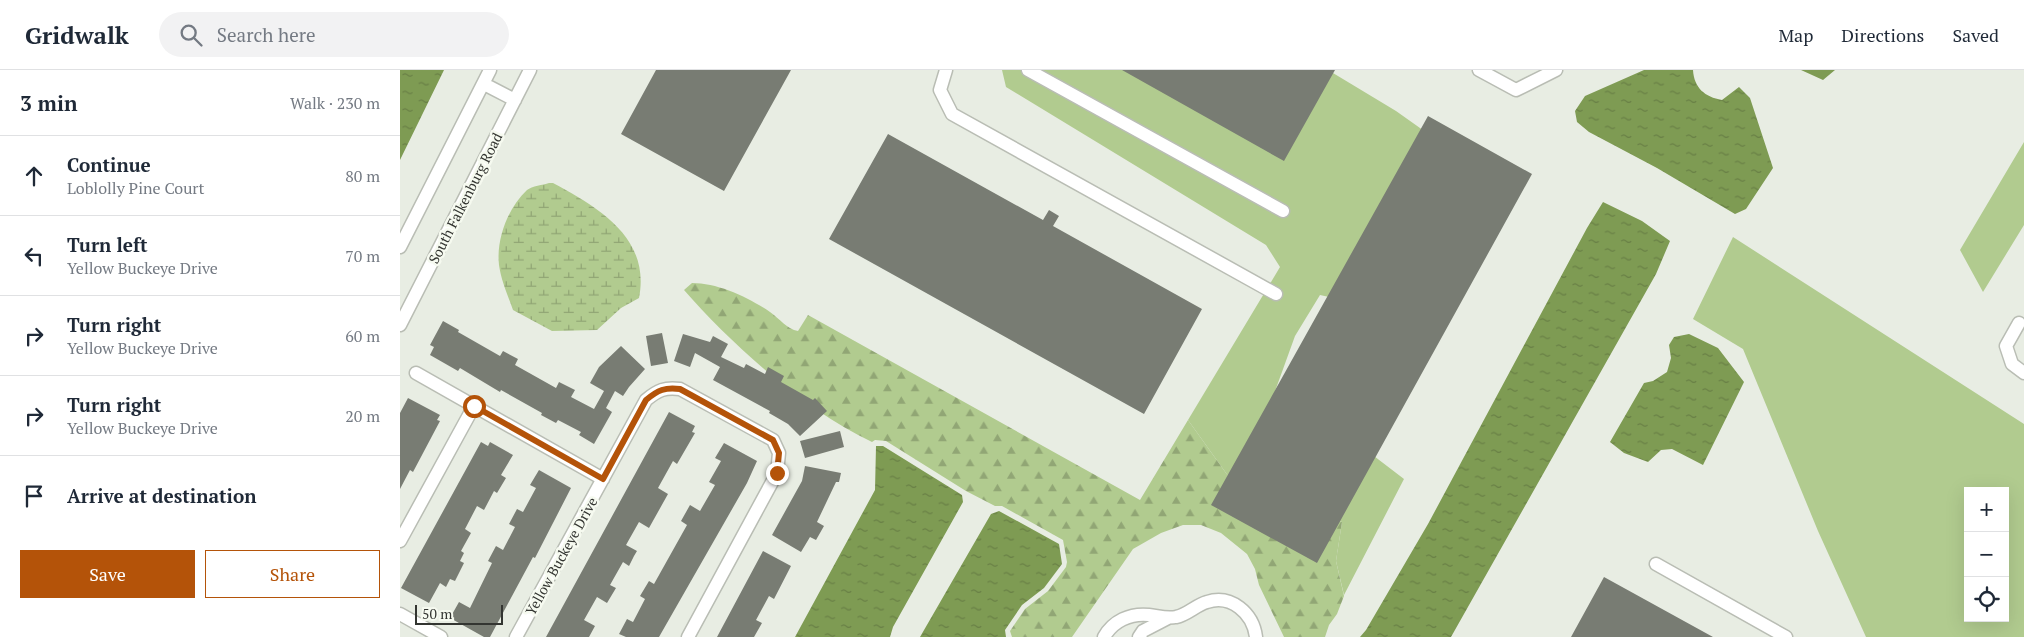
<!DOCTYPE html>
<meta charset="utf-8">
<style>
:root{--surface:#fff;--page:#f2f2f3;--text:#1f2937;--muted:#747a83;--line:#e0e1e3;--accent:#b45309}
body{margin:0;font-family:"PT Serif",serif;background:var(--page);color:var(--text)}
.controls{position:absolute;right:15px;bottom:15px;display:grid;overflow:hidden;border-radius:0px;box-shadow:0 5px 20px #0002}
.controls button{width:45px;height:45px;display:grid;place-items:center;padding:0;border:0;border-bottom:1px solid var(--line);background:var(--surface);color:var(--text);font:25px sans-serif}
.scale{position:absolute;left:15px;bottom:12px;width:88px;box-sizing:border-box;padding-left:5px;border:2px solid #333531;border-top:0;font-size:14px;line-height:18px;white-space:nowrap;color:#333531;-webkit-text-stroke:4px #f6faf0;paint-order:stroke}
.stop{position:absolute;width:15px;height:15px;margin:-11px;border:4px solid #b45309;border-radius:50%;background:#fff}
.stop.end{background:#b45309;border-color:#fff;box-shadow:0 1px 5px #0008}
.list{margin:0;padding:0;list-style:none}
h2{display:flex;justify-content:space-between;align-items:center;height:65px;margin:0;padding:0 20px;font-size:21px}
h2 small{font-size:16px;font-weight:400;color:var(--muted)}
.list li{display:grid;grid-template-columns:32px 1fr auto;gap:15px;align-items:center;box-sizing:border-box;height:80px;padding:0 20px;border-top:1px solid var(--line)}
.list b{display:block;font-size:19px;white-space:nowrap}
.list p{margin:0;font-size:16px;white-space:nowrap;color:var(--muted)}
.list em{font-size:16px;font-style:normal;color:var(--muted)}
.actions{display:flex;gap:10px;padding:15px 20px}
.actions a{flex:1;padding:11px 0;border:1px solid var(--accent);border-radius:0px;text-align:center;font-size:18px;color:var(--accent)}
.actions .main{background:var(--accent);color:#fff}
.icon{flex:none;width:28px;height:28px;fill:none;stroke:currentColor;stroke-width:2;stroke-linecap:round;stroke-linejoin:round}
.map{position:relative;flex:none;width:1624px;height:567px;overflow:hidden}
header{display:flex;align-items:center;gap:30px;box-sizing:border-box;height:70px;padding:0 25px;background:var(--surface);border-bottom:1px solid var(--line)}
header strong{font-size:24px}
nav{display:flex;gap:28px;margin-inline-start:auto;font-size:18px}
.search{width:350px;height:45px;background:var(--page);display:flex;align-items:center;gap:12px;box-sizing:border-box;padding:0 18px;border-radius:28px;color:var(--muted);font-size:19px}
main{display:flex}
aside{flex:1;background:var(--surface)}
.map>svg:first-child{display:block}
.grass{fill:#b1cb8f;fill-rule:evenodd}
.forest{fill:url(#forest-firs)}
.wetland{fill:url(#wetland-marsh)}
.water{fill:url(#water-ripples)}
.building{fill:#787c73}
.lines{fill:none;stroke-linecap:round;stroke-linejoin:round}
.minor-casing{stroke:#b9bdb4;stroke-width:15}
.minor{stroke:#fff;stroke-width:12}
.route{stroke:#b45309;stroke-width:6}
.labels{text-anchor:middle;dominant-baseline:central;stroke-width:5;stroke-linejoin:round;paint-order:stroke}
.street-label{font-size:14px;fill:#333531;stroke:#f6faf0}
</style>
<header>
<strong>Gridwalk</strong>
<div class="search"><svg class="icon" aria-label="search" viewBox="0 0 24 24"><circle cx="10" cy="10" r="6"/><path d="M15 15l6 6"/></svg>Search here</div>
<nav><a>Map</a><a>Directions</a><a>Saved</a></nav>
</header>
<main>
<aside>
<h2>3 min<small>Walk · 230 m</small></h2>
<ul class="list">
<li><svg class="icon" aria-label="ahead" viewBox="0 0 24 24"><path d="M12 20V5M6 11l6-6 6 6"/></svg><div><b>Continue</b><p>Loblolly Pine Court</p></div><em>80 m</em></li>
<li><svg class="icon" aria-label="left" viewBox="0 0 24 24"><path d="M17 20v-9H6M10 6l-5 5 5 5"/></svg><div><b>Turn left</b><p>Yellow Buckeye Drive</p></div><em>70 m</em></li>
<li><svg class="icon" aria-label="right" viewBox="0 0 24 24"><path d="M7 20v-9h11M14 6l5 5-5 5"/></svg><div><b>Turn right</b><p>Yellow Buckeye Drive</p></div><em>60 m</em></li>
<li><svg class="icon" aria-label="right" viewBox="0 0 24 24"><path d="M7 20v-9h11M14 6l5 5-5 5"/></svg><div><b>Turn right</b><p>Yellow Buckeye Drive</p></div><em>20 m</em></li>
<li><svg class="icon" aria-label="arrive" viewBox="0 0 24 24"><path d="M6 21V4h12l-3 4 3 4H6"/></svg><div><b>Arrive at destination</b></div></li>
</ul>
<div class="actions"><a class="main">Save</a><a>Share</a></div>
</aside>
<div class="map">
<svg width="1624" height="567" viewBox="0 0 1624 567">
<defs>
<pattern id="forest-firs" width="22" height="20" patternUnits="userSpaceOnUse" patternTransform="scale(1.25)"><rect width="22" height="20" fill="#b1cb8f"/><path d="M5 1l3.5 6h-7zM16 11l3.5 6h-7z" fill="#91a675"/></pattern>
<pattern id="wetland-marsh" width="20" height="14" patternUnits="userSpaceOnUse" patternTransform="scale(1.25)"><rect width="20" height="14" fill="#b1cb8f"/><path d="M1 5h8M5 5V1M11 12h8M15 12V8" fill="none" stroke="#91a675"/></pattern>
<pattern id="water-ripples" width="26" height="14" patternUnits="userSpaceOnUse" patternTransform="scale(1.25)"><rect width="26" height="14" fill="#7e9b53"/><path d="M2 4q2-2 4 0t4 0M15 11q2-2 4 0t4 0" fill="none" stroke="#687f45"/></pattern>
</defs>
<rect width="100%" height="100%" fill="#e8ede3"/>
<path class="grass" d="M 602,0 L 928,0 L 996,41 L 1068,92 L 938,229 L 920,225 L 895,266 L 874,324 L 936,357 L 1004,409 L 944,525 L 936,491 L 942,452 L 836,417 L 788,350 L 880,197 L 866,175 L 606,17 Z
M 1624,72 L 1624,155 L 1583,222 L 1560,180 Z
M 1333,167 L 1624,354 L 1624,567 L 1466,567 L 1418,461 L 1343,279 L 1293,249 ZM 1568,421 L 1605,421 L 1605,548 L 1568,548 Z"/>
<path class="forest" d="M 292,213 C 318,213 348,227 370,242 C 380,249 387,259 398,261 L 408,245 L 740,430 L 788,350 L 836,417 L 942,452 L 936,491 L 944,526 L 937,544 L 929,555 L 925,567 L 884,567 L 859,515 L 855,499 L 847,484 L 821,463 L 801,455 L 783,455 L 761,463 L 733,479 L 672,567 L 612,567 L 610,561 L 625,539 L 648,521 L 666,497 L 667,492 L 663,470 L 602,436 L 595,436 L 566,421 L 486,371 L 475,370 L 472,372 C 405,340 333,276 284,220 Z"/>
<path class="wetland" d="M 149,113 L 153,113 C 197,137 251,167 239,228 L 221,238 L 197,260 L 152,261 L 113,240 C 108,226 101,210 99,195 C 96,169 108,138 127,120 C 132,116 143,115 149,113 Z"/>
<path class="water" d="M 0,0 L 44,0 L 0,90 Z
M 1244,0 L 1293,0 C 1294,18 1305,27 1322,30 L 1339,17 L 1350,28 L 1373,98 L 1346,139 L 1335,144 L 1257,98 L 1189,62 L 1177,52 L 1175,41 L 1185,26 Z
M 1401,0 L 1435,0 L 1423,10 Z
M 1203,132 L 1242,151 L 1270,171 L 1256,204 L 1051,567 L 960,567 L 966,560 L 1028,454 L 1187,158 Z
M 1289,264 L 1318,278 L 1344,312 L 1303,395 L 1272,379 L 1261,380 L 1248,392 L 1224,383 L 1210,372 L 1244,313 L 1253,311 L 1267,302 L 1271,288 L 1269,275 L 1274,267 Z
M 476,376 L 483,376 L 562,425 L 563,432 L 493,557 L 490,567 L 395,567 L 475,420 Z
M 599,441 L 659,474 L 662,494 L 644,518 L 622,535 L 605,560 L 606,567 L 520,567 L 591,444 Z"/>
<path class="building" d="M 256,0 L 391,0 L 324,121 L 221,64 Z
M 722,0 L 935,0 L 884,91 Z
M 1028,46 L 1132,104 L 917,493 L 811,435 Z
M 488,64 L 643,150 L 649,140 L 659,146 L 653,156 L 802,239 L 744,344 L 429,169 Z
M 43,251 L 59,260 L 58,262 L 100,286 L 103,281 L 118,289 L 115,295 L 156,318 L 159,312 L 175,320 L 171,327 L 194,339 L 204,321 L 190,313 L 199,297 L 221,276 L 245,299 L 229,317 L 223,326 L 215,321 L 206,338 L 212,342 L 194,374 L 179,365 L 181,362 L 158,350 L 156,353 L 141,345 L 142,343 L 101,320 L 100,322 L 60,298 L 58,301 L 30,285 L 34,277 L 30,275 Z
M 262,263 L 268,293 L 251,296 L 246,266 Z
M 283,264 L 310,272 L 313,266 L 328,274 L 321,287 L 344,298 L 346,294 L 365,304 L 368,297 L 384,306 L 381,312 L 413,330 L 415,328 L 427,341 L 400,366 L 388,354 L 369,343 L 370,341 L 313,310 L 320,297 L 295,283 L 290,297 L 274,291 Z
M 8,328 L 40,345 L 37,350 L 40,351 L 13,402 L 10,400 L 0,419 L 0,343 Z
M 269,342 L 295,356 L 292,362 L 295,363 L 277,394 L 273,391 L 258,418 L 268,424 L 249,458 L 239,452 L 226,475 L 237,481 L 234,486 L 229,496 L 223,492 L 210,515 L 216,518 L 207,533 L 197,527 L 184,550 L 195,556 L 189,567 L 146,567 Z
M 440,361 L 444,377 L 405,388 L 400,371 Z
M 81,372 L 88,376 L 90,372 L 113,385 L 101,405 L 106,408 L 97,423 L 94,421 L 84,440 L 77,436 L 65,459 L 71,463 L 61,481 L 64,483 L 60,491 L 64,493 L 55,511 L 50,509 L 46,517 L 40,513 L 29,533 L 1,518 Z
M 324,373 L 357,391 L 347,413 L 259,567 L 226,567 L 219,564 L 227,549 L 233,552 L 245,529 L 240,526 L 249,511 L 254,514 L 287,455 L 281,451 L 290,435 L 300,441 L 315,415 L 309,412 L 321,391 L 315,388 Z
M 405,396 L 441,403 L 439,412 L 436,412 L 417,452 L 424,456 L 416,470 L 410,467 L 401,482 L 372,465 L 402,411 Z
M 139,400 L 171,418 L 135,488 L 133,487 L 90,567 L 84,567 L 50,548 L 59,532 L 70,538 L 92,493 L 88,491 L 96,476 L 103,480 L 115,457 L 109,454 L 117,439 L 123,442 L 136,418 L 130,415 Z
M 363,481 L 391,496 L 374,529 L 369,526 L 356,550 L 362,553 L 354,567 L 317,567 Z
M 1204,507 L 1313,567 L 1171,567 Z"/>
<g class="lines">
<defs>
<path id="minor" d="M 546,0 L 540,20 L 552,44 L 876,224
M 628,0 L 883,141
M 1079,0 L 1116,20 L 1156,0
M 84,14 L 115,30
M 0,177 L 90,0
M 1619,253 L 1606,276 L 1612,294 L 1624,303
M 0,255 L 130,0
M 16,303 L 203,409
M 0,471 L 74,336
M 1256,494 L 1386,567
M 0,544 L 41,567
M 116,567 L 246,330 C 258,320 265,317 280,319 L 373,370 L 379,383 L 377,403 L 288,567
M 704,567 C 713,551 730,543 749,545 C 758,546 767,549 776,547 C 787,545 796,535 807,532 C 831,524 853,543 856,567
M 739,567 L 743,561 L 768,548"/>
</defs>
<use href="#minor" class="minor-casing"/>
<use href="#minor" class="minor"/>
</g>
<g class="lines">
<path class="route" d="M 74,336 L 203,409 L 246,330 C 258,320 265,317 280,319 L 373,370 L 379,383 L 377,403"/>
</g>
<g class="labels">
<g class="street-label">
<text transform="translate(65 128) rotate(-63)">South Falkenburg Road</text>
<text transform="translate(161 486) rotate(-61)">Yellow Buckeye Drive</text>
</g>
</g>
</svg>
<div class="controls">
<button>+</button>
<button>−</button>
<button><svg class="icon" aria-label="locate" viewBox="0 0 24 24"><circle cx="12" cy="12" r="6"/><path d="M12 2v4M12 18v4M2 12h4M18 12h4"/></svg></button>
</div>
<div class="scale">50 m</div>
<div class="stop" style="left:74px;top:336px"></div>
<div class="stop end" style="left:377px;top:403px"></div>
</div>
</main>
